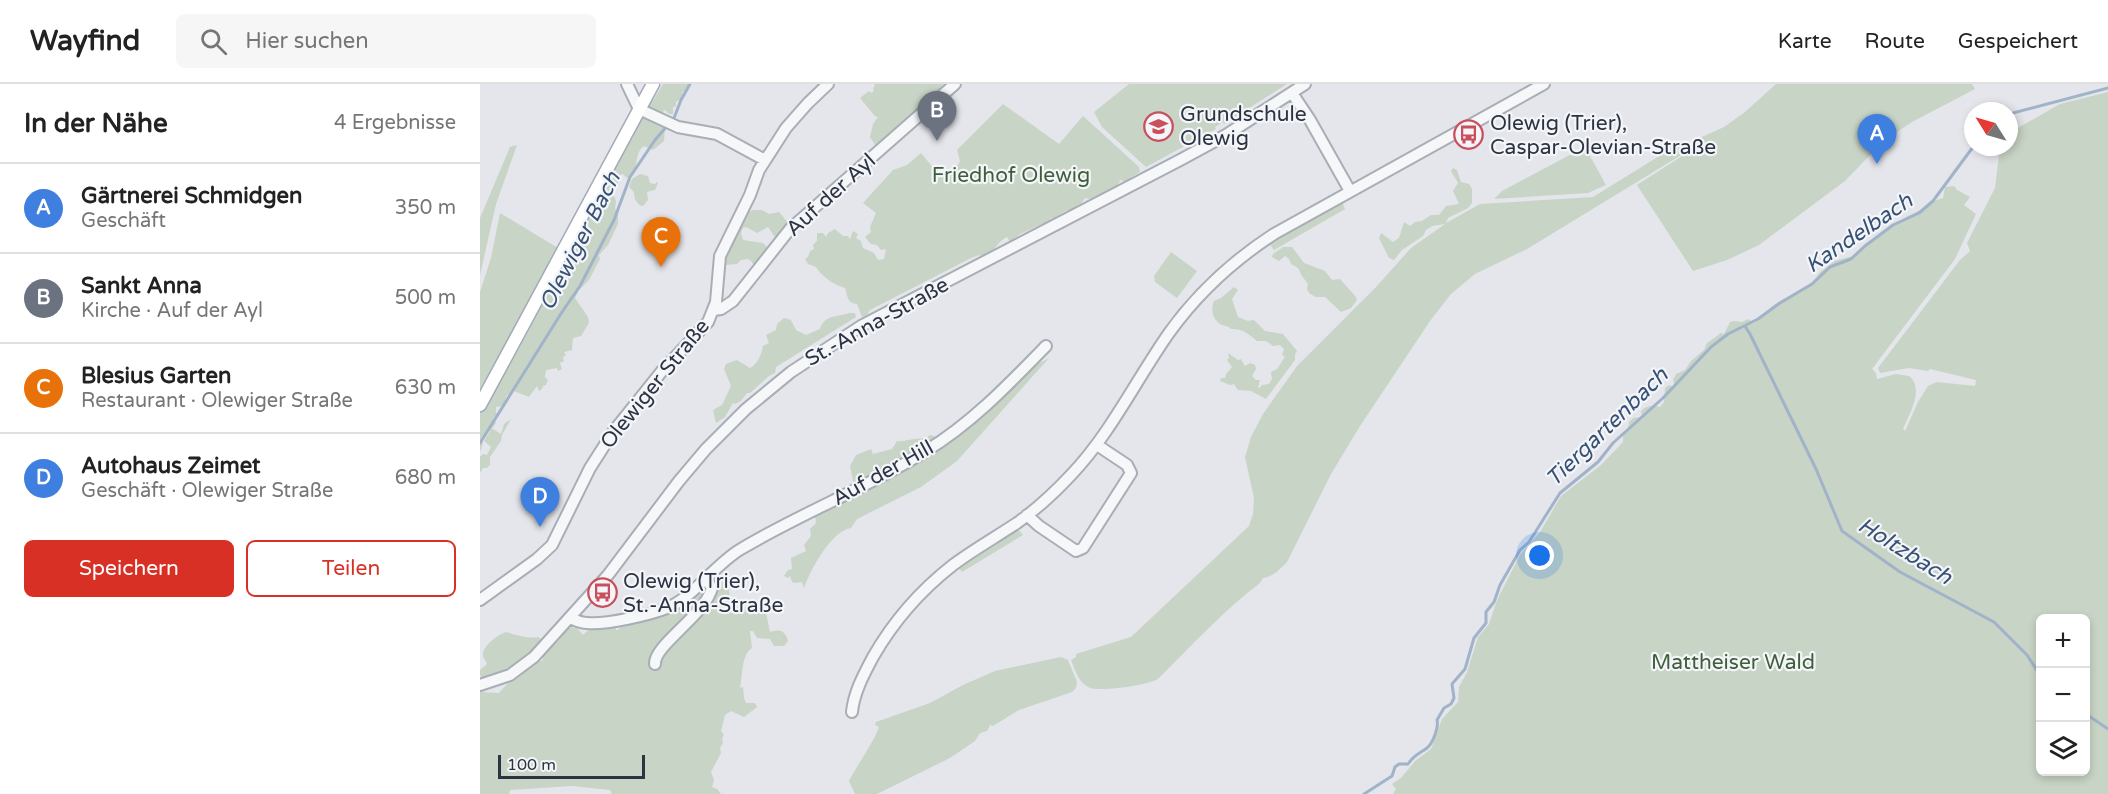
<!DOCTYPE html>
<html lang="de">
<meta charset="utf-8">
<style>
:root{--surface:#fff;--page:#f6f6f6;--text:#222;--muted:#767676;--line:#e0e0e0;--accent:#d93025}
body{margin:0;font-family:"Varela Round",sans-serif;background:var(--page);color:var(--text)}
.controls{position:absolute;right:18px;bottom:18px;display:grid;overflow:hidden;border-radius:9px;box-shadow:0 3px 9px #0003}
.controls button{width:54px;height:54px;display:grid;place-items:center;padding:0;border:0;border-bottom:2px solid var(--line);background:var(--surface);color:var(--text);font:30px sans-serif}
.compass{position:absolute;left:1484px;top:18px;width:54px;height:54px;border-radius:50%;background:var(--surface);box-shadow:0 3px 9px #0003;rotate:307deg}
.scale{position:absolute;left:18px;bottom:15px;width:147px;box-sizing:border-box;padding-left:6px;border:3px solid #2c3343;border-top:0;font-size:16px;line-height:21px;white-space:nowrap;color:#2c3343;-webkit-text-stroke:4px #f3f5f8;paint-order:stroke}
.you{position:absolute;left:1060px;top:472px;width:21px;height:21px;margin:-15px;border:4px solid #fff;border-radius:50%;background:#1a73e8;box-shadow:0 0 0 9px #1a73e833}
.badge{display:grid;place-items:center;width:39px;height:39px;border-radius:50%;background:var(--accent);color:#fff;font-size:20px;font-weight:700}
.pin{position:absolute;translate:-50% -50px;filter:drop-shadow(0 2px 3px #0008)}
.pin::after{content:'';position:absolute;top:32px;width:21px;height:18px;background:inherit;clip-path:polygon(0 0,100% 0,50% 100%)}
.list{margin:0;padding:0;list-style:none}
h2{display:flex;justify-content:space-between;align-items:center;height:78px;margin:0;padding:0 24px;font-size:26px}
h2 small{font-size:20px;font-weight:400;color:var(--muted)}
.list li{display:grid;grid-template-columns:39px 1fr auto;gap:18px;align-items:center;box-sizing:border-box;height:90px;padding:0 24px;border-top:2px solid var(--line)}
.list b{display:block;font-size:22px;white-space:nowrap}
.list p{margin:0;font-size:20px;white-space:nowrap;color:var(--muted)}
.list em{font-size:20px;font-style:normal;color:var(--muted)}
.actions{display:flex;gap:12px;padding:18px 24px}
.actions a{flex:1;padding:14px 0;border:2px solid var(--accent);border-radius:9px;text-align:center;font-size:21px;color:var(--accent)}
.actions .main{background:var(--accent);color:#fff}
.icon{flex:none;width:33px;height:33px;fill:none;stroke:currentColor;stroke-width:2;stroke-linecap:round;stroke-linejoin:round}
.map{position:relative;flex:none;width:1628px;height:710px;overflow:hidden}
header{display:flex;align-items:center;gap:36px;box-sizing:border-box;height:84px;padding:0 30px;background:var(--surface);border-bottom:2px solid var(--line)}
header strong{font-size:28px}
nav{display:flex;gap:33px;margin-inline-start:auto;font-size:21px}
.search{width:420px;height:54px;background:var(--page);display:flex;align-items:center;gap:15px;box-sizing:border-box;padding:0 21px;border-radius:9px;color:var(--muted);font-size:22px}
main{display:flex}
aside{flex:1;background:var(--surface)}
.map>svg:first-child{display:block}
.green{fill:#c8d4c5;fill-rule:evenodd}
.lines{fill:none;stroke-linecap:round;stroke-linejoin:round}
.stream{stroke:#a1b3c9;stroke-width:3}
.minor-casing{stroke:#a9adb5;stroke-width:14}
.major-casing{stroke:#a3aab6;stroke-width:15}
.minor{stroke:#f6f7f9;stroke-width:10}
.major{stroke:#fff;stroke-width:12}
.labels{text-anchor:middle;dominant-baseline:central;stroke-width:4.5;stroke-linejoin:round;paint-order:stroke}
.poi-label{font-size:21px;fill:#2c3343;stroke:#f3f5f8;text-anchor:start}
.park-label{font-size:21px;fill:#3f5e3a;stroke:#f3f5f8}
.street-label{font-size:21px;fill:#2c3343;stroke:#f3f5f8}
.water-label{font-size:22px;font-style:italic;fill:#375175;stroke:#f3f5f8}
</style>
<header>
<strong>Wayfind</strong>
<div class="search"><svg class="icon" aria-label="search" viewBox="0 0 24 24"><circle cx="10" cy="10" r="6"/><path d="M15 15l6 6"/></svg>Hier suchen</div>
<nav><a>Karte</a><a>Route</a><a>Gespeichert</a></nav>
</header>
<main>
<aside>
<h2>In der Nähe<small>4 Ergebnisse</small></h2>
<ul class="list">
<li><span class="badge" style="background:#3f7fe0">A</span><div><b>Gärtnerei Schmidgen</b><p>Geschäft</p></div><em>350 m</em></li>
<li><span class="badge" style="background:#6b7280">B</span><div><b>Sankt Anna</b><p>Kirche · Auf der Ayl</p></div><em>500 m</em></li>
<li><span class="badge" style="background:#e8710a">C</span><div><b>Blesius Garten</b><p>Restaurant · Olewiger Straße</p></div><em>630 m</em></li>
<li><span class="badge" style="background:#3f7fe0">D</span><div><b>Autohaus Zeimet</b><p>Geschäft · Olewiger Straße</p></div><em>680 m</em></li>
</ul>
<div class="actions"><a class="main">Speichern</a><a>Teilen</a></div>
</aside>
<div class="map">
<svg width="1628" height="710" viewBox="0 0 1628 710">
<rect width="100%" height="100%" fill="#e4e6eb"/>
<path class="green" d="M 183,0 L 208,0 L 210,3 L 207,8 L 202,8 L 204,13 L 196,18 L 196,22 L 193,23 L 193,30 L 189,30 L 185,26 L 178,32 L 185,42 L 184,57 L 173,66 L 164,62 C 155,68 158,81 153,91 L 147,94 L 143,90 L 140,91 L 137,102 L 132,107 L 136,117 L 135,124 L 138,130 L 138,140 L 128,161 L 119,171 L 120,175 L 109,196 L 99,206 L 95,214 L 108,233 L 109,239 L 101,252 L 93,254 L 92,266 L 84,268 L 86,271 L 83,273 L 84,277 L 80,279 L 82,285 L 78,287 L 77,284 L 66,286 L 65,293 L 68,296 L 66,301 L 63,302 L 62,305 L 59,307 L 57,302 L 49,313 L 34,307 L 27,311 L 23,322 L 16,323 L 16,329 L 19,332 L 13,334 L 16,339 L 11,346 L 13,345 L 21,350 L 24,340 L 31,335 L 22,351 L 21,357 L 10,373 L 10,381 L 7,384 L 3,384 L 0,389 L 0,373 L 3,370 L 7,371 L 11,363 L 4,357 L 10,347 L 6,346 L 6,350 L 1,354 L 3,359 L 0,368 L 0,327 L 50,244 L 68,202 L 75,199 C 81,185 81,177 92,165 L 92,162 L 123,100 C 137,95 135,61 153,54 L 154,41 L 174,15 Z
M 394,0 L 464,0 L 460,4 L 462,6 L 397,64 L 390,53 L 393,40 L 398,33 L 395,32 L 380,14 L 389,7 L 391,9 L 394,7 L 393,4 L 395,2 Z
M 649,0 L 807,0 L 744,40 L 743,38 L 735,43 L 736,45 L 666,83 L 622,43 L 614,28 Z
M 1296,0 L 1492,0 L 1495,5 L 1432,38 L 1417,48 L 1390,71 L 1365,97 L 1279,161 L 1247,176 L 1213,187 L 1157,101 L 1213,65 L 1216,59 L 1215,56 L 1244,43 L 1265,28 Z
M 1628,8 L 1628,710 L 913,710 L 916,705 L 912,700 L 921,694 L 935,677 L 951,665 L 962,635 L 978,618 L 979,603 L 987,588 L 998,553 L 1009,540 L 1017,516 L 1040,471 L 1060,448 L 1081,412 L 1121,381 L 1143,358 L 1143,349 L 1148,345 L 1149,338 L 1153,334 L 1162,333 L 1161,327 C 1167,321 1173,321 1180,323 L 1184,318 L 1185,304 L 1189,301 L 1195,303 L 1193,296 L 1196,290 L 1205,286 L 1211,277 L 1224,266 L 1227,259 L 1241,249 L 1244,250 L 1250,238 L 1254,237 L 1262,238 L 1268,235 L 1274,239 L 1295,220 L 1331,200 L 1340,188 L 1354,177 L 1373,172 L 1384,161 L 1406,147 L 1410,142 L 1416,141 L 1428,132 L 1442,125 L 1450,118 L 1463,114 L 1465,103 L 1474,102 L 1477,106 L 1490,113 L 1484,121 L 1496,130 L 1475,175 L 1392,285 L 1396,289 L 1397,295 L 1416,290 L 1429,292 C 1445,305 1429,330 1423,345 L 1425,347 L 1438,318 L 1448,302 L 1457,298 L 1495,302 L 1496,296 L 1450,285 L 1448,287 L 1429,284 L 1400,289 L 1398,284 L 1480,176 L 1490,167 L 1487,159 L 1515,104 L 1520,63 L 1529,63 L 1529,57 L 1533,55 L 1536,45 L 1580,20 ZM 1606,534 L 1606,688 L 1560,688 L 1560,534 Z
M 523,20 L 579,60 L 603,32 L 659,83 L 660,88 L 651,93 L 647,98 L 640,96 L 638,101 L 610,115 L 605,114 L 601,120 L 597,121 L 596,125 L 585,127 L 573,135 L 570,134 L 571,138 L 567,140 L 564,139 L 540,150 L 530,158 L 527,153 C 516,158 515,168 505,173 L 499,171 L 491,174 L 390,226 L 387,231 L 382,233 L 377,220 C 366,219 368,211 365,204 C 354,201 341,192 336,183 L 328,180 L 325,175 L 328,173 L 330,167 L 334,165 L 333,161 L 337,157 L 337,149 L 343,149 L 346,153 L 348,149 L 355,145 L 363,152 L 368,152 L 370,155 L 373,147 L 378,150 L 376,154 L 381,157 L 383,164 L 394,169 L 398,176 L 404,175 L 406,165 L 401,166 L 397,161 L 391,160 L 385,153 L 391,148 L 390,143 L 396,129 L 383,119 L 413,86 L 427,81 L 441,69 L 455,86 L 459,82 L 466,87 L 476,84 L 480,77 L 477,66 Z
M 1210,58 L 1212,61 L 1211,65 L 1047,165 L 995,190 L 971,210 L 950,237 L 880,342 L 851,390 L 807,478 C 800,485 793,493 783,494 L 780,499 C 743,527 712,561 679,594 C 671,601 617,609 608,603 C 598,597 595,586 591,576 L 596,573 L 596,570 L 651,553 L 769,442 L 773,430 L 774,414 L 765,373 L 771,353 L 783,330 L 817,282 L 896,203 L 931,164 L 965,140 L 952,142 L 946,146 L 943,152 L 922,166 L 914,176 L 909,174 L 899,154 L 901,149 L 913,158 L 919,154 L 924,138 L 930,142 L 935,138 L 942,137 L 951,131 L 959,131 L 966,122 L 979,120 L 973,107 L 978,99 L 971,87 L 973,84 L 977,86 L 981,98 L 989,100 L 992,105 L 992,119 L 988,124 L 968,134 L 966,139 L 1000,120 L 1113,113 L 1181,71 Z
M 37,61 L 16,120 L 0,191 L 0,134 L 30,63 Z
M 1105,63 L 1126,101 L 1108,109 L 1014,115 L 1022,107 Z
M 160,90 L 168,92 L 170,99 L 175,100 L 177,98 L 178,99 L 175,106 L 167,108 L 168,116 L 163,122 C 157,121 154,115 154,108 L 149,103 L 152,95 Z
M 862,118 L 865,125 L 794,166 L 789,159 Z
M 273,126 L 282,126 L 289,130 L 299,128 L 309,140 L 299,154 L 294,152 L 288,143 L 277,149 L 266,143 L 263,144 L 261,149 L 263,156 L 283,159 L 288,164 L 282,170 L 284,171 L 275,185 L 272,178 L 268,175 L 261,176 L 257,180 L 245,181 L 242,177 L 266,129 Z
M 20,129 L 78,164 L 0,308 L 0,208 L 11,174 Z
M 803,163 L 812,163 L 824,179 L 845,187 L 852,196 L 860,195 L 876,213 L 877,216 L 871,224 L 861,228 L 845,213 L 836,213 L 829,209 L 827,205 L 828,200 L 822,192 L 818,184 L 811,180 L 809,175 L 805,172 L 799,177 L 792,173 L 793,170 Z
M 691,168 L 717,187 L 697,214 L 675,198 L 674,192 Z
M 754,203 L 758,206 L 752,215 L 758,233 L 768,237 L 774,236 L 785,247 L 803,250 L 817,267 L 815,270 L 815,276 L 786,315 L 771,307 L 758,306 L 754,300 L 750,301 L 740,297 L 741,294 L 745,294 L 746,290 L 752,283 L 747,276 L 749,274 L 748,269 L 758,276 L 761,275 L 765,282 L 770,279 L 775,281 L 776,285 L 772,292 L 776,296 L 780,296 L 778,303 L 780,304 L 782,301 L 789,300 L 792,295 L 791,288 L 797,285 L 805,273 L 802,271 L 804,265 L 800,261 L 793,262 L 786,257 L 777,257 C 769,250 762,244 751,245 C 749,242 745,242 742,241 C 733,237 730,225 734,217 L 741,214 Z
M 369,229 L 375,229 L 376,233 L 296,283 L 295,289 L 289,292 L 270,309 L 267,309 L 261,317 L 255,320 L 253,319 L 245,333 L 236,339 L 233,326 L 242,321 L 251,302 L 244,285 L 246,280 L 257,276 L 270,284 C 278,280 282,269 283,262 L 289,259 L 286,251 L 296,246 L 297,240 L 304,234 L 311,236 L 316,246 L 326,251 L 340,245 C 344,231 357,233 369,229 Z
M 569,274 L 477,377 L 441,403 L 377,435 L 371,444 C 352,446 330,486 324,504 L 322,498 L 316,499 L 312,498 L 310,492 L 308,494 L 304,492 L 308,486 L 312,485 L 311,474 L 326,467 L 324,461 L 331,452 L 330,445 L 336,439 L 335,430 L 374,402 L 370,382 L 376,371 L 391,365 L 393,370 L 412,365 L 417,357 C 427,358 435,353 445,355 L 450,351 L 460,354 L 550,284 Z
M 538,445 L 543,451 L 482,488 L 478,483 Z
M 237,493 L 249,503 C 248,514 255,521 263,528 L 265,523 L 274,521 L 280,529 L 286,529 L 290,548 C 299,545 305,546 308,557 L 304,562 L 294,562 L 290,555 L 277,554 L 273,547 L 270,547 L 272,564 C 261,571 263,591 260,604 L 263,603 L 264,614 L 266,619 L 275,619 L 277,623 L 264,633 L 251,627 L 245,631 L 241,647 L 244,651 L 242,654 L 243,659 L 240,664 L 241,669 L 231,688 L 234,696 L 232,703 L 237,705 L 241,710 L 132,710 L 130,706 L 92,702 L 30,706 L 29,710 L 0,710 L 0,608 L 19,609 L 27,600 L 42,591 L 42,587 L 53,578 L 57,579 L 63,576 L 62,570 L 69,560 C 86,558 78,550 87,543 L 97,544 L 103,551 C 112,541 123,542 136,541 L 136,546 L 138,546 L 145,537 L 174,527 L 210,507 L 233,499 Z
M 26,548 C 35,551 51,555 59,553 L 62,558 L 43,577 L 36,579 L 31,586 L 27,584 L 25,587 L 4,596 L 0,591 L 0,586 L 7,580 C 6,577 3,574 3,571 C 2,562 19,550 26,548 Z
M 581,573 L 588,576 L 597,598 L 596,604 L 592,608 L 539,626 L 513,642 L 510,641 L 507,647 L 500,649 L 495,657 L 470,674 L 397,710 L 375,710 L 369,697 C 377,681 394,658 399,643 L 395,641 L 396,638 L 450,619 L 483,601 L 515,587 Z"/>
<g class="lines">
<path class="stream" d="M 1529,30 L 1628,4
M 1265,242 L 1270,250 L 1336,385 L 1362,447 L 1420,488 L 1514,538 L 1547,571 L 1560,591
M 0,359 L 82,228 L 100,202 L 134,136 L 150,93 L 175,56 L 194,34 L 201,16 L 210,0
M 1606,630 L 1628,645
M 884,710 L 912,692 L 915,683 L 919,680 L 928,680 C 934,671 939,670 947,664 C 953,659 959,643 957,636 L 964,624 L 971,620 L 974,614 L 972,600 L 985,585 L 994,554 L 1006,539 L 1006,528 L 1014,518 L 1020,501 L 1040,466 L 1049,458 L 1080,409 L 1118,378 L 1133,359 L 1183,314 L 1231,263 L 1248,250 L 1278,235 L 1300,219 L 1332,200 L 1350,183 L 1371,175 L 1385,162 L 1413,141 L 1439,129 L 1453,117 L 1493,63"/>
<defs>
<path id="minor" d="M 147,0 L 159,25 L 198,43 L 237,50 L 285,76
M 812,9 L 830,36 L 870,107
M 234,226 L 241,225 L 253,217 L 310,145 L 475,0
M 547,431 L 559,442 L 596,467 L 603,464 L 651,389 L 647,381 L 617,361
M 0,516 L 57,475 L 72,461 L 110,384 L 133,348 L 182,287 L 228,238 L 236,218 L 240,172 L 270,111 L 279,86 L 306,44 L 328,19 L 348,0
M 90,534 C 95,536 101,539 107,539 C 125,541 170,531 187,524 C 213,514 235,480 261,465 C 321,429 387,404 446,367 C 492,339 529,300 566,262
M 175,580 C 174,561 225,531 232,504 L 225,494
M 0,601 L 30,591 L 54,573 L 128,491 L 199,397 L 226,365 L 266,325 L 311,288 L 381,242 L 702,75 L 746,51 L 825,0
M 372,628 C 374,608 384,590 393,573 C 413,538 441,506 473,481 C 493,466 516,453 537,439 C 557,425 575,408 591,391 C 631,349 656,296 689,249 C 717,210 754,176 794,150 L 1064,0"/>
<path id="major" d="M 0,321 L 173,0"/>
</defs>
<use href="#minor" class="minor-casing"/>
<use href="#major" class="major-casing"/>
<use href="#minor" class="minor"/>
<use href="#major" class="major"/>
</g>
<defs>
<symbol id="school-ring" viewBox="-11 -11 22 22"><circle r="9.5" fill="#f3f5f8" stroke="#c94f5d" stroke-width="1.5"/><path d="M0-5L7-2L0 1L-7-2ZM-4 1L0 2.5L4 1V4Q0 6-4 4Z" fill="#c94f5d"/></symbol>
<symbol id="bus-ring" viewBox="-11 -11 22 22"><circle r="9.5" fill="#f3f5f8" stroke="#c94f5d" stroke-width="1.5"/><path d="M-5-6H5V4H4V6H2V4H-2V6H-4V4H-5ZM-3.5-4V0h7V-4ZM-3.5 1.2v1.5H-2V1.2ZM2 1.2v1.5H3.5V1.2Z" fill="#c94f5d"/></symbol>
</defs>
<g fill-rule="evenodd">
<use href="#school-ring" x="662" y="26" width="33" height="33"/>
<use href="#bus-ring" x="972" y="34" width="33" height="33"/>
<use href="#bus-ring" x="106" y="492" width="33" height="33"/>
</g>
<g class="labels">
<g class="poi-label">
<text x="700" y="30">Grundschule<tspan x="700" dy="24">Olewig</tspan></text>
<text x="1010" y="39">Olewig (Trier),<tspan x="1010" dy="24">Caspar-Olevian-Straße</tspan></text>
<text x="143" y="497">Olewig (Trier),<tspan x="143" dy="24">St.-Anna-Straße</tspan></text>
</g>
<g class="park-label">
<text x="531" y="91">Friedhof Olewig</text>
<text x="1253" y="578">Mattheiser Wald</text>
</g>
<g class="street-label">
<text transform="translate(351 111) rotate(-42)">Auf der Ayl</text>
<text transform="translate(397 238) rotate(-29)">St.-Anna-Straße</text>
<text transform="translate(175 300) rotate(-51)">Olewiger Straße</text>
<text transform="translate(403 389) rotate(-29)">Auf der Hill</text>
</g>
<g class="water-label">
<text transform="translate(1379 149) rotate(-34)">Kandelbach</text>
<text transform="translate(100 157) rotate(-63)">Olewiger Bach</text>
<text transform="translate(1127 343) rotate(-44)">Tiergartenbach</text>
<text transform="translate(1425 467) rotate(32)">Holtzbach</text>
</g>
</g>
</svg>
<div class="controls">
<button>+</button>
<button>−</button>
<button><svg class="icon" aria-label="layers" viewBox="0 0 24 24"><path d="M12 4l9 5-9 5-9-5zM3 14l9 5 9-5"/></svg></button>
</div>
<svg class="compass" viewBox="-18 -18 36 36"><path d="M0-13l5 13h-10z" fill="#e53935"/><path d="M0 13l5-13h-10z" fill="#767676"/></svg>
<div class="scale">100 m</div>
<div class="you"></div>
<div class="pin badge" style="left:1397px;top:80px;background:#3f7fe0">A</div>
<div class="pin badge" style="left:457px;top:57px;background:#6b7280">B</div>
<div class="pin badge" style="left:181px;top:183px;background:#e8710a">C</div>
<div class="pin badge" style="left:60px;top:443px;background:#3f7fe0">D</div>
</div>
</main>
